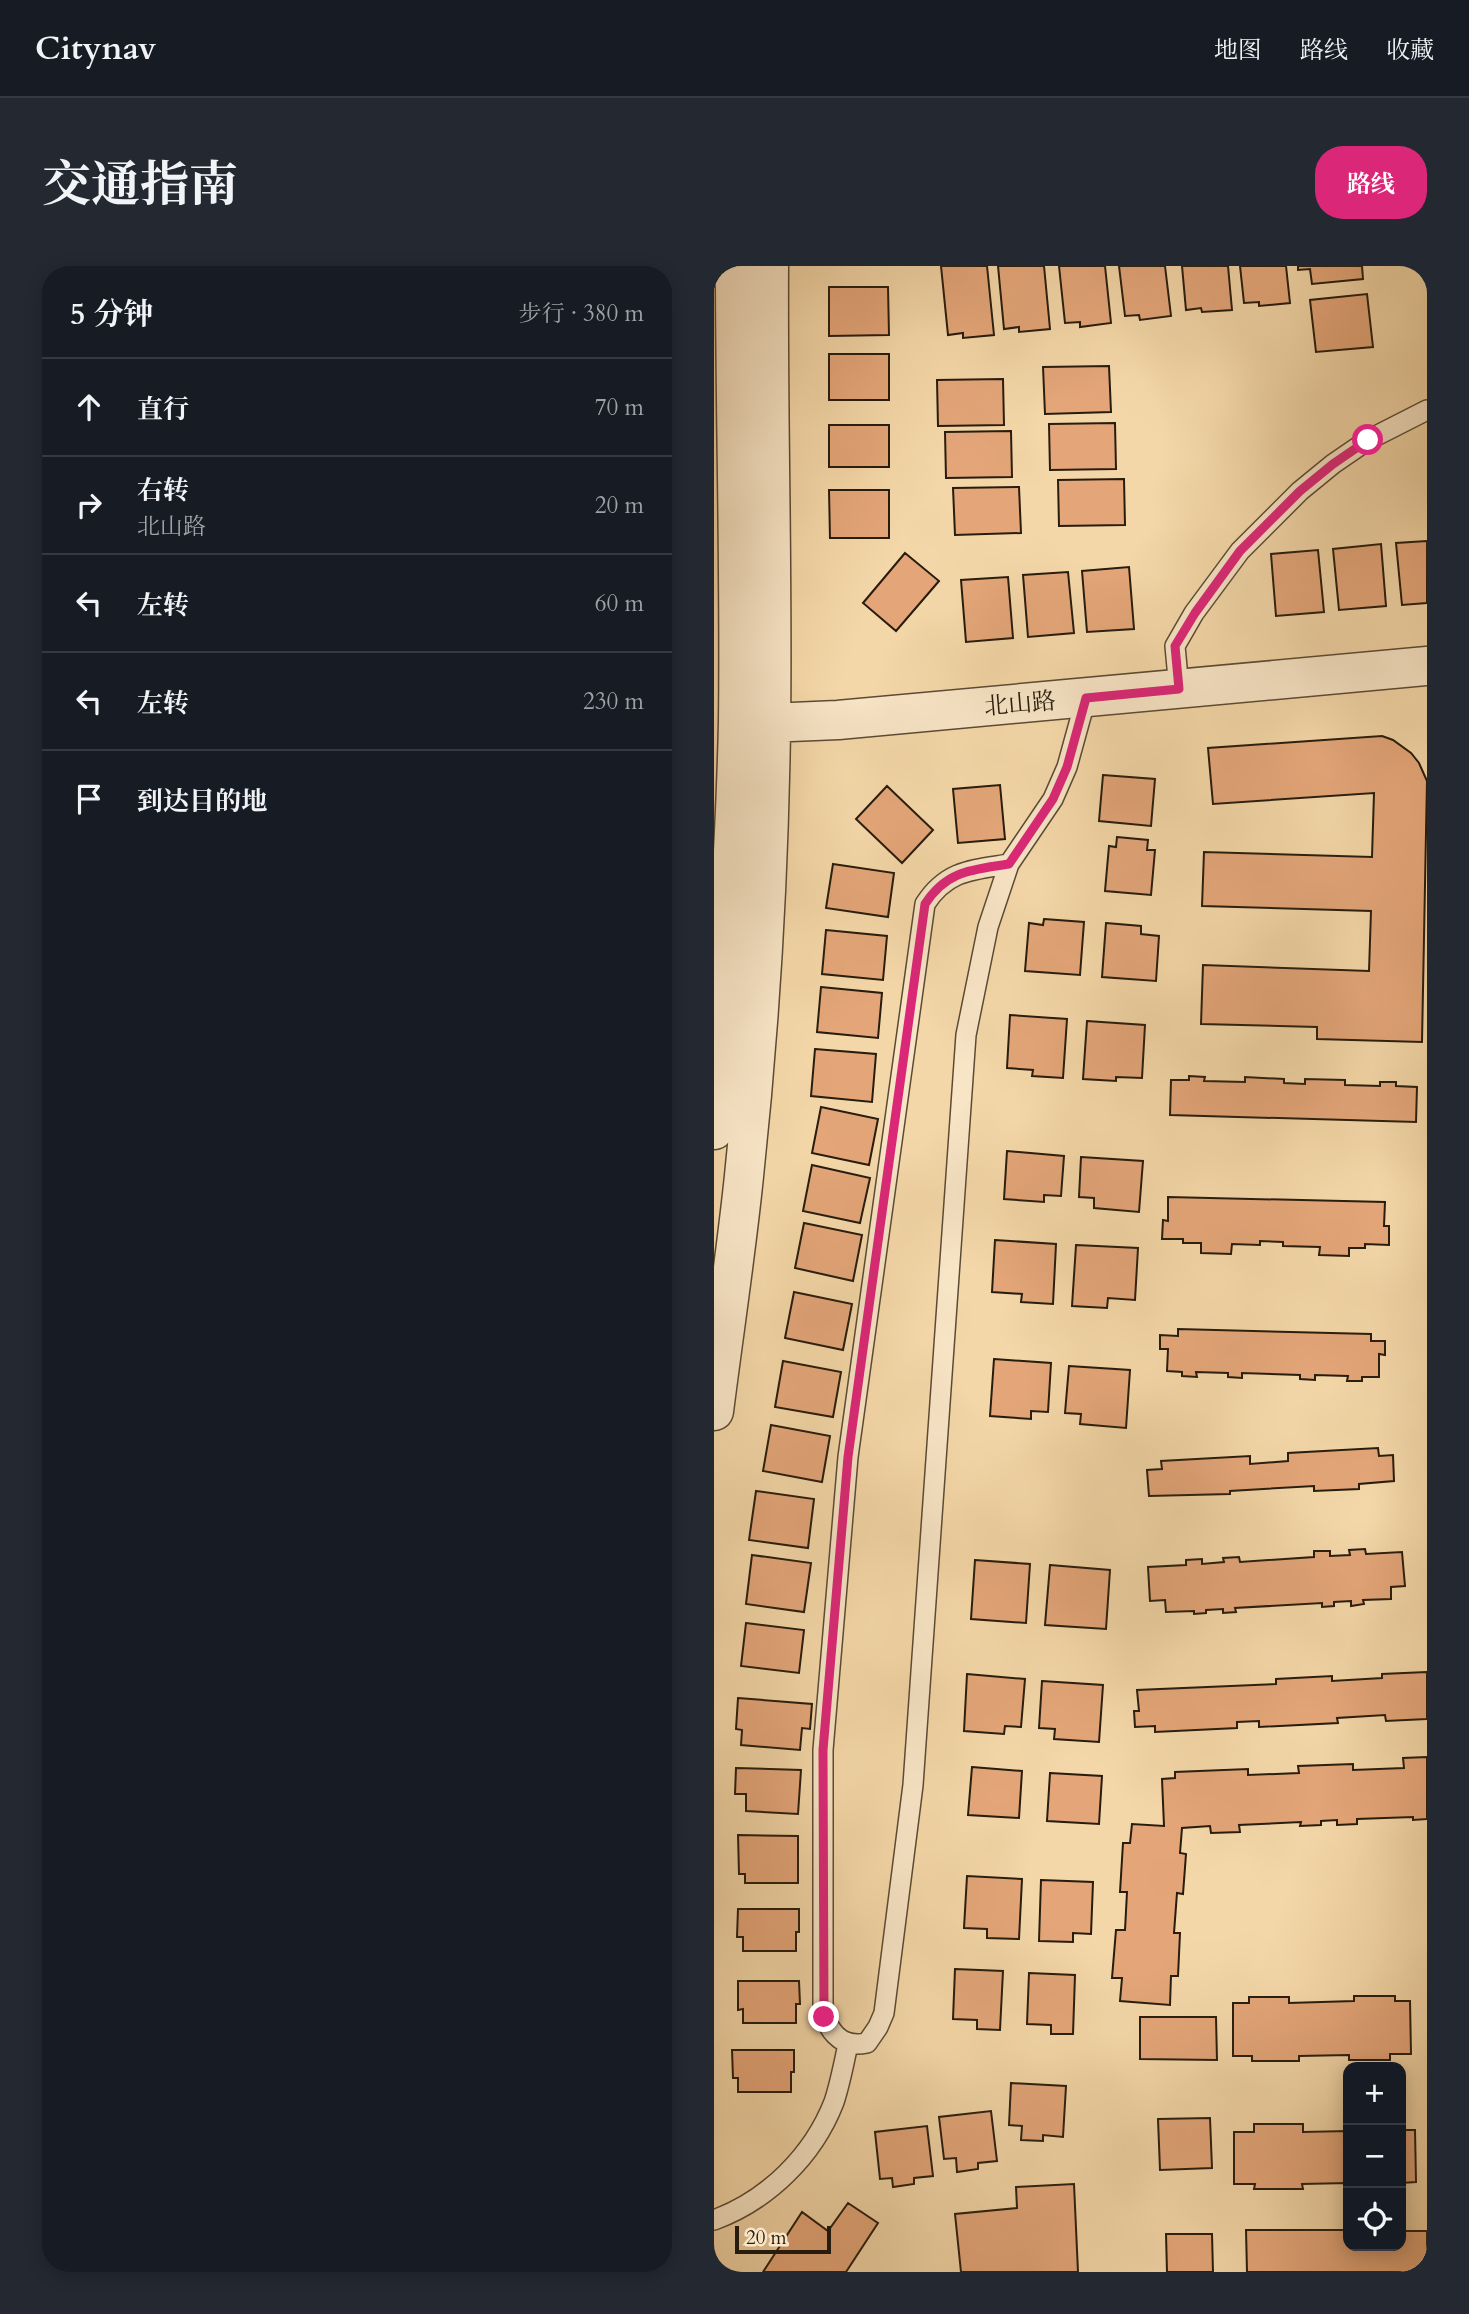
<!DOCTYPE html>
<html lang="zh">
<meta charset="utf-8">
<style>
:root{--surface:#171b24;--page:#242831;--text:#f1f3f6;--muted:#9ea1a6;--line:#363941;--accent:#db2777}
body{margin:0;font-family:Cardo,"Noto Serif SC",serif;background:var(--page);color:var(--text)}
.controls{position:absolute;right:21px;bottom:21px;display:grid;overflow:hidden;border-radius:14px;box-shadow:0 4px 18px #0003}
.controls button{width:63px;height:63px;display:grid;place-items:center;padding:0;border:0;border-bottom:2px solid var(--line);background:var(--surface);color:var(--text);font:35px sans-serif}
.scale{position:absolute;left:21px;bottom:18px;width:96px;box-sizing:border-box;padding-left:7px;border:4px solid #271c0e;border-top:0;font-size:19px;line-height:24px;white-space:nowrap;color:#271c0e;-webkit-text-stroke:5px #f8e5c6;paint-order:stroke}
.stop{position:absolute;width:21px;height:21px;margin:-16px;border:5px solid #db2777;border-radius:50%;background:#fff}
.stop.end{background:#db2777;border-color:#fff;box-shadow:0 2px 7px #0008}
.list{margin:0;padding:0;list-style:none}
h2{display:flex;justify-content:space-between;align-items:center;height:91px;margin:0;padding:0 28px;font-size:30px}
h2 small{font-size:23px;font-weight:400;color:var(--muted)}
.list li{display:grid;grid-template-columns:46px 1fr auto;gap:21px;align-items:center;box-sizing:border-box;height:98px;padding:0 28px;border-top:2px solid var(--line)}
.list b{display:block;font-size:26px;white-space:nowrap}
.list p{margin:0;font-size:23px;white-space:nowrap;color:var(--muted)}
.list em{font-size:23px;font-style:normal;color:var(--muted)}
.icon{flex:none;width:38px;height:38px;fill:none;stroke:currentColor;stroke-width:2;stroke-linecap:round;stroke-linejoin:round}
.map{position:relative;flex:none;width:713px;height:2006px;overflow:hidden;border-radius:28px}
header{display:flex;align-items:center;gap:42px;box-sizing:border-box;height:98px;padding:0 35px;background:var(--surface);border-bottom:2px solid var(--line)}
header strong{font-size:33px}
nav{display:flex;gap:38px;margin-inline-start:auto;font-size:24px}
.intro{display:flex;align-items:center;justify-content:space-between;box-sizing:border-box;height:168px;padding:0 42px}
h1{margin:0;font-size:49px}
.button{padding:18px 32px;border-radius:28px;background:var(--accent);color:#fff;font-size:24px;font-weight:700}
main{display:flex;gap:42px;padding:0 42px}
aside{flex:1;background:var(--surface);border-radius:28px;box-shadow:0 4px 18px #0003}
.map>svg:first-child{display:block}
.building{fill:#e4a679;stroke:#271c0e;stroke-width:2}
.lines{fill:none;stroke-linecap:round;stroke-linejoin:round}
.service-casing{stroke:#5a4b34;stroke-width:22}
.tertiary-casing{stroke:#5a4b34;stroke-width:41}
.service{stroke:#f8e5c6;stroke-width:19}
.tertiary{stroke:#f8e5c6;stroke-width:38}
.route{stroke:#db2777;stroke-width:9}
.labels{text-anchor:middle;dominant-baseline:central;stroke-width:5;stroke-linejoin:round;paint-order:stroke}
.street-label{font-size:24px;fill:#271c0e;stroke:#f8e5c6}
</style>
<header>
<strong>Citynav</strong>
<nav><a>地图</a><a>路线</a><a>收藏</a></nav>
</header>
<div class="intro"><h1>交通指南</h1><a class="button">路线</a></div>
<main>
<aside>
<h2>5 分钟<small>步行 · 380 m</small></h2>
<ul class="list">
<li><svg class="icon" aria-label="ahead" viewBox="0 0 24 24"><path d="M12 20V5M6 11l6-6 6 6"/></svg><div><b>直行</b></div><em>70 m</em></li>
<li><svg class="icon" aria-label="right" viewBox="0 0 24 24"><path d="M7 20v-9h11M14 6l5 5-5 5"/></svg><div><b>右转</b><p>北山路</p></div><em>20 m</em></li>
<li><svg class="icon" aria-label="left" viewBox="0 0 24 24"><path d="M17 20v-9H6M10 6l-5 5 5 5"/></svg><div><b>左转</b></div><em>60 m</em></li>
<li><svg class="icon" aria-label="left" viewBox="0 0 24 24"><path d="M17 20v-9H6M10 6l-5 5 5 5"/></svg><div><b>左转</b></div><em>230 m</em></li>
<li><svg class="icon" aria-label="arrive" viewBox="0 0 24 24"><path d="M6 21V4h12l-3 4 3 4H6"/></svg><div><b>到达目的地</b></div></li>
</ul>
</aside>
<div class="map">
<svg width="713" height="2006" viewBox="0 0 713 2006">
<rect width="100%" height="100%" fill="#f4d7a8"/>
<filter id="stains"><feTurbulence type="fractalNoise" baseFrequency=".00286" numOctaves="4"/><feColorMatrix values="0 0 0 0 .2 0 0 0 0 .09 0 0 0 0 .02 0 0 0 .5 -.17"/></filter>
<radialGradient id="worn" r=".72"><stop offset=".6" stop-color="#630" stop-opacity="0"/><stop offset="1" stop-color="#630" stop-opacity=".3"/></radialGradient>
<path class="building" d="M 227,0 L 273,0 L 280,69 L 249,72 L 249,67 L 234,69 Z
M 284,0 L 330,0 L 336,63 L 305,66 L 305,61 L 290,63 Z
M 345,0 L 391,0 L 397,57 L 366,61 L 366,56 L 351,57 Z
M 405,0 L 451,0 L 457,50 L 426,54 L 425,49 L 411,50 Z
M 468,0 L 514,0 L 518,44 L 488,46 L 487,42 L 472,44 Z
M 526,0 L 572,0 L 576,37 L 545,40 L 545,36 L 530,37 Z
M 584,0 L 648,0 L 649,13 L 598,18 L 596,3 L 584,4 Z
M 115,21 L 174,21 L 175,69 L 115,70 Z
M 653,28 L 659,81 L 602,86 L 596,34 Z
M 115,88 L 175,88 L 175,134 L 115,134 Z
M 395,100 L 397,146 L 331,148 L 329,101 Z
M 289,113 L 290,159 L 224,160 L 223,114 Z
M 401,157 L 402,203 L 336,204 L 335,158 Z
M 115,159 L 175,159 L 175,201 L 115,201 Z
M 297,165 L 298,211 L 232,212 L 231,166 Z
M 410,213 L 411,259 L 345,260 L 344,214 Z
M 305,221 L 307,267 L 241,269 L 239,222 Z
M 115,224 L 175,224 L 175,272 L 116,272 Z
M 713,275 L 713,337 L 688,339 L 682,277 Z
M 667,278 L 672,340 L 625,344 L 619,283 Z
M 604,284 L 610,346 L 562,350 L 557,288 Z
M 191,287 L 225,315 L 182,365 L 149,337 Z
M 415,301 L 420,363 L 373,366 L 368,305 Z
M 354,306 L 360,367 L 314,371 L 309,309 Z
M 294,311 L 299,372 L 252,376 L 247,314 Z
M 668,470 L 679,474 L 697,487 L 705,497 L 713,515 L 708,776 L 603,773 L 603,761 L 487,758 L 489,699 L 655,705 L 657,645 L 488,640 L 490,586 L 658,591 L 660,527 L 499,538 L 494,482 Z
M 389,509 L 441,513 L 437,560 L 385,555 Z
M 286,519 L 291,573 L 244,577 L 239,523 Z
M 173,520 L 219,564 L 188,597 L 142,553 Z
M 403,571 L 434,574 L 433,584 L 441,584 L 437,629 L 391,625 L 395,580 L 402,581 Z
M 119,598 L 180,607 L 174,651 L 112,642 Z
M 330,653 L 370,656 L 366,709 L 311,705 L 315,657 L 329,659 Z
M 392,657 L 427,660 L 427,668 L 445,670 L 442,715 L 388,711 Z
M 112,664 L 173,670 L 169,714 L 108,708 Z
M 107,721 L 168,727 L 164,772 L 103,766 Z
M 296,749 L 353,753 L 349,812 L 318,810 L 319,804 L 293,802 Z
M 373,755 L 431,759 L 428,812 L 402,811 L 402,815 L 369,813 Z
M 101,783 L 162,788 L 158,836 L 97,830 Z
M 475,810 L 491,811 L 490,815 L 531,816 L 531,811 L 570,813 L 570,817 L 591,818 L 591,813 L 631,814 L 631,819 L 666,820 L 666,816 L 682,816 L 682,820 L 703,821 L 702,856 L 456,849 L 457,814 L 475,814 Z
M 107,841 L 164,853 L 155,899 L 98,887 Z
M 293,885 L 350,890 L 347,930 L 330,929 L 330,936 L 290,933 Z
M 367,891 L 429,895 L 425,946 L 380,942 L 380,932 L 365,931 Z
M 98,899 L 156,912 L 146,957 L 89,945 Z
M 454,931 L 671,936 L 670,960 L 675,960 L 675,979 L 651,978 L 651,982 L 635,982 L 635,990 L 605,989 L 606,981 L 569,980 L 569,976 L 546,975 L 546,979 L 518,978 L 517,988 L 487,987 L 487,977 L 469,977 L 469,973 L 448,973 L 449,954 L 454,955 Z
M 90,957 L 148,969 L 139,1015 L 81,1002 Z
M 281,974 L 342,978 L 339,1038 L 307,1036 L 308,1028 L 278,1026 Z
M 362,979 L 424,982 L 421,1034 L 394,1032 L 393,1042 L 358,1040 Z
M 80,1026 L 138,1038 L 129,1084 L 71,1072 Z
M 464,1063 L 657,1068 L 657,1075 L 671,1075 L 671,1089 L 665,1088 L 665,1111 L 648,1111 L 648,1115 L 633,1115 L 634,1110 L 601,1109 L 601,1114 L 586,1113 L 586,1109 L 528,1107 L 528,1112 L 514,1111 L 514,1107 L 482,1106 L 483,1111 L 468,1110 L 468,1106 L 453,1105 L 454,1083 L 446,1083 L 446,1069 L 464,1070 Z
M 280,1093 L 337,1097 L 334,1146 L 317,1145 L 317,1153 L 276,1150 Z
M 69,1095 L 127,1106 L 119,1151 L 61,1141 Z
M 355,1100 L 416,1104 L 412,1162 L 366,1158 L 367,1148 L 351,1147 Z
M 57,1159 L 116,1170 L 108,1216 L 49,1205 Z
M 664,1182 L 665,1190 L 679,1189 L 680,1215 L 645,1218 L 645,1223 L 600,1225 L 600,1220 L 516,1225 L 516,1228 L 435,1230 L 433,1204 L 448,1203 L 447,1195 L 536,1190 L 536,1198 L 574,1195 L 574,1187 Z
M 42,1225 L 100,1233 L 94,1282 L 35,1274 Z
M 651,1283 L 652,1288 L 688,1286 L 691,1320 L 677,1321 L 677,1333 L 649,1334 L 650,1338 L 637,1340 L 637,1335 L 620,1336 L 620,1340 L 608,1341 L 608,1337 L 521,1342 L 522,1346 L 509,1347 L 509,1343 L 492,1344 L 492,1347 L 480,1348 L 480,1345 L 452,1346 L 451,1334 L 436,1335 L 434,1301 L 472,1299 L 472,1294 L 488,1293 L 488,1298 L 510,1296 L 509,1292 L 525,1291 L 526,1296 L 600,1291 L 600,1285 L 616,1285 L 616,1290 L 636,1289 L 635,1284 Z
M 38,1289 L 97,1297 L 90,1346 L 32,1338 Z
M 261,1294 L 316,1298 L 312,1357 L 257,1353 Z
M 336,1299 L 396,1304 L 392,1363 L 331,1359 Z
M 32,1357 L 90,1364 L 85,1407 L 27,1400 Z
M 713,1406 L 713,1453 L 672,1455 L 671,1449 L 623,1452 L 624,1457 L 545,1461 L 545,1455 L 523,1456 L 523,1462 L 441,1466 L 441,1460 L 421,1461 L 420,1445 L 425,1445 L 423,1424 L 562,1418 L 562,1413 L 618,1410 L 618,1415 L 668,1412 L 668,1408 Z
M 253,1408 L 311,1413 L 307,1461 L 291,1460 L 290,1468 L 250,1465 Z
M 328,1415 L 389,1419 L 385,1476 L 340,1473 L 341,1463 L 325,1462 Z
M 24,1432 L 98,1438 L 96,1463 L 88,1462 L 86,1484 L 27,1479 L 28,1464 L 22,1463 Z
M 713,1491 L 713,1553 L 699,1554 L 699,1551 L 643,1553 L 643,1558 L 623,1559 L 623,1554 L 607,1555 L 607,1559 L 586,1560 L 587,1556 L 525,1559 L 526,1566 L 497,1567 L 496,1560 L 468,1562 L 466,1587 L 472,1588 L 469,1628 L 463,1627 L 460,1667 L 466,1667 L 464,1710 L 457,1710 L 456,1739 L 406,1735 L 408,1712 L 398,1712 L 402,1664 L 411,1664 L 413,1626 L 406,1626 L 409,1577 L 416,1577 L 418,1558 L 450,1560 L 448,1513 L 461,1512 L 461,1506 L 534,1503 L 534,1509 L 585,1507 L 584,1500 L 639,1498 L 639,1504 L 690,1502 L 689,1492 Z
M 258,1501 L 308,1505 L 305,1552 L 254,1549 Z
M 22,1502 L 87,1504 L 84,1548 L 32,1545 L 32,1528 L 21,1528 Z
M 336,1507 L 388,1510 L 385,1558 L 333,1555 Z
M 24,1569 L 84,1570 L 84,1617 L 31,1617 L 31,1608 L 25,1608 Z
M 253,1610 L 308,1613 L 305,1673 L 273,1672 L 273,1663 L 250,1662 Z
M 327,1614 L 379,1616 L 377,1668 L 359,1667 L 359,1676 L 325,1675 Z
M 24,1643 L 85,1643 L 85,1666 L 82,1666 L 82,1685 L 29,1685 L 29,1671 L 23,1671 Z
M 241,1703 L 289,1705 L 286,1764 L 263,1763 L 263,1754 L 239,1753 Z
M 315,1707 L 361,1709 L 359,1768 L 337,1768 L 337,1759 L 313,1758 Z
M 24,1715 L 85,1715 L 86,1738 L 82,1738 L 82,1757 L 29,1757 L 29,1743 L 24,1744 Z
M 640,1730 L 681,1730 L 681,1735 L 696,1735 L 697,1788 L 676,1788 L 676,1794 L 635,1794 L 635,1789 L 585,1790 L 585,1795 L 538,1795 L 538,1790 L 519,1790 L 519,1737 L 535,1737 L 535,1731 L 575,1731 L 575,1737 L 640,1735 Z
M 426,1751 L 502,1751 L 503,1794 L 426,1793 Z
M 18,1784 L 80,1784 L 80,1806 L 77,1806 L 77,1826 L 24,1826 L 24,1812 L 19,1812 Z
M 297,1817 L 352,1820 L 349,1871 L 329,1869 L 329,1875 L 307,1874 L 308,1860 L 295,1859 Z
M 277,1845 L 283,1895 L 264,1897 L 264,1903 L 243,1906 L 242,1892 L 230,1893 L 225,1851 Z
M 496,1852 L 498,1902 L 446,1904 L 444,1853 Z
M 540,1858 L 589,1858 L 589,1866 L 634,1865 L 634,1920 L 634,1917 L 588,1918 L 589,1923 L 540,1923 L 541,1918 L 520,1918 L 520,1866 L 540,1866 Z
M 213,1860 L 219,1910 L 200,1912 L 200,1918 L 179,1921 L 178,1912 L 166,1913 L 161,1866 Z
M 687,1864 L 701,1864 L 702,1916 L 687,1917 Z
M 360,1918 L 364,2006 L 247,2006 L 241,1948 L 303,1942 L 302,1921 Z
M 134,1937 L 164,1957 L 132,2006 L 49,2006 L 88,1946 L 114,1965 Z
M 532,1964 L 634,1964 L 634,1980 L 687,1980 L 687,1965 L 713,1965 L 713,2006 L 533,2006 Z
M 452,1968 L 498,1968 L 499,2006 L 453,2006 Z"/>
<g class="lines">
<defs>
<path id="service" d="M 465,423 L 461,380 L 480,347 L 526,285 L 586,225 L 619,198 L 654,174 L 713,144
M 295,598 C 258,604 233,604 211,638 L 134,1191 L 109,1484 L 109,1738 C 111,1762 125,1783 153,1777 L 164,1761 L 170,1747 L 199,1519 L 252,769 L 274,661 L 295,598 L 339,533 L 353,501 L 372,432
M 0,1954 C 54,1934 99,1890 120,1836 C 126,1818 130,1797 134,1778"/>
<path id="tertiary" d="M 32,458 L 124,454 L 713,400
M 0,864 C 10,728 21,592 24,456 C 26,304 21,152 21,0
M 0,1145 C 10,1066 22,988 30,910 C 46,761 55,611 57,461 C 59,307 54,154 55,0"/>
</defs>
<use href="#service" class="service-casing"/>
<use href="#tertiary" class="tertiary-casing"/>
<use href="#service" class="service"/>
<use href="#tertiary" class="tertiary"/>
</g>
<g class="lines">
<path class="route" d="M 110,1751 L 109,1484 L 134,1191 L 211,638 C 233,604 258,604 295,598 L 339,533 L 353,501 L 372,432 L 465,423 L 461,380 L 481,347 L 526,285 L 586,225 L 619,198 L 654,174"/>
</g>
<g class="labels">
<g class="street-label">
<text transform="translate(306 438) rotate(-5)">北山路</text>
</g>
</g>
<rect width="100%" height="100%" filter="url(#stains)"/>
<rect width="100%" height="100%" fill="url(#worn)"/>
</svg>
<div class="controls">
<button>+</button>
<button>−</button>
<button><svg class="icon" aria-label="locate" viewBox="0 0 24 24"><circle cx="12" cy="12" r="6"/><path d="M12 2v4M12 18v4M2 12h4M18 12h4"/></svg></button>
</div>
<div class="scale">20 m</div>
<div class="stop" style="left:654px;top:174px"></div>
<div class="stop end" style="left:110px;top:1751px"></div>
</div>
</main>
